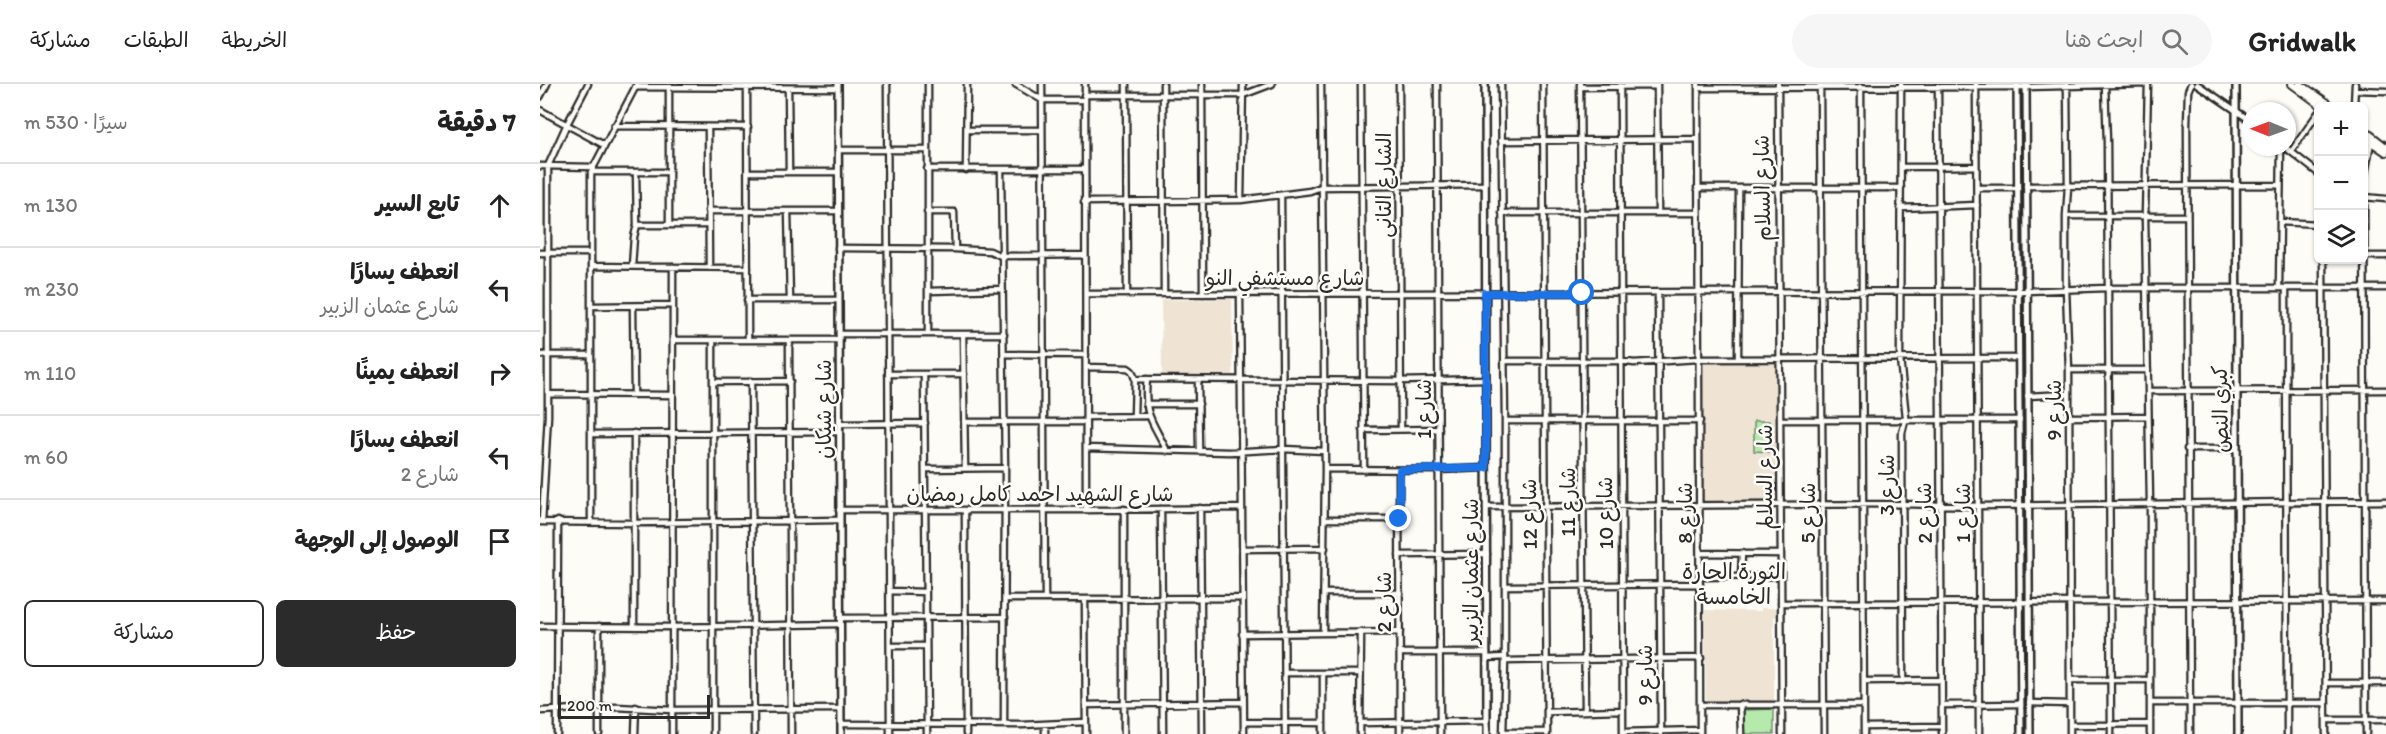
<!DOCTYPE html>
<html lang="ar">
<meta charset="utf-8">
<style>
:root{--surface:#fff;--page:#f6f6f6;--text:#222;--muted:#767676;--line:#e0e0e0;--accent:#2b2b2b}
body{margin:0;font-family:Itim,"Playpen Sans Arabic",sans-serif;background:var(--page);color:var(--text);direction:rtl}
.controls{position:absolute;right:18px;top:18px;display:grid;overflow:hidden;border-radius:9px;box-shadow:0 2px 4px #0004}
.controls button{width:54px;height:54px;display:grid;place-items:center;padding:0;border:0;border-bottom:2px solid var(--line);background:var(--surface);color:var(--text);font:30px sans-serif}
.compass{position:absolute;left:1702px;top:18px;width:54px;height:54px;border-radius:50%;background:var(--surface);box-shadow:0 2px 4px #0004;rotate:271deg}
.scale{position:absolute;left:18px;bottom:15px;width:152px;box-sizing:border-box;padding-left:6px;border:3px solid #2b2b2b;border-top:0;font-size:16px;line-height:21px;white-space:nowrap;color:#2b2b2b;-webkit-text-stroke:4px #fdfcf7;paint-order:stroke}
.stop{position:absolute;width:18px;height:18px;margin:-14px;border:4px solid #1a73e8;border-radius:50%;background:#fff}
.stop.end{background:#1a73e8;border-color:#fff;box-shadow:0 2px 6px #0008}
.list{margin:0;padding:0;list-style:none}
h2{display:flex;justify-content:space-between;align-items:center;height:78px;margin:0;padding:0 24px;font-size:26px}
h2 small{font-size:20px;font-weight:400;color:var(--muted)}
.list li{display:grid;grid-template-columns:39px 1fr auto;gap:18px;align-items:center;box-sizing:border-box;height:84px;padding:0 24px;border-top:2px solid var(--line)}
.list b{display:block;font-size:22px;white-space:nowrap}
.list p{margin:0;font-size:20px;white-space:nowrap;color:var(--muted)}
.list em{font-size:20px;font-style:normal;color:var(--muted)}
.actions{display:flex;gap:12px;padding:18px 24px}
.actions a{flex:1;padding:14px 0;border:2px solid var(--accent);border-radius:9px;text-align:center;font-size:21px;color:var(--accent)}
.actions .main{background:var(--accent);color:#fff}
.icon{flex:none;width:33px;height:33px;fill:none;stroke:currentColor;stroke-width:2;stroke-linecap:round;stroke-linejoin:round}
.map{position:relative;flex:none;width:1846px;height:650px;overflow:hidden;direction:ltr}
header{display:flex;align-items:center;gap:36px;box-sizing:border-box;height:84px;padding:0 30px;background:var(--surface);border-bottom:2px solid var(--line)}
header strong{font-size:28px}
nav{display:flex;gap:33px;margin-inline-start:auto;font-size:21px}
.search{width:420px;height:54px;background:var(--page);display:flex;align-items:center;gap:15px;box-sizing:border-box;padding:0 21px;border-radius:33px;color:var(--muted);font-size:22px}
main{display:flex}
aside{flex:1;background:var(--surface)}
.map>svg:first-child{display:block}
.built{fill:#efe4d4}
.green{fill:#b5eaac;stroke:#708a6c;stroke-width:1.5}
.lines{fill:none;stroke-linecap:round;stroke-linejoin:round}
.minor-casing{stroke:#2b2b2b;stroke-width:9}
.tertiary-casing{stroke:#2b2b2b;stroke-width:10}
.secondary-casing{stroke:#2b2b2b;stroke-width:10}
.minor{stroke:#fdfcf7;stroke-width:4.5}
.tertiary{stroke:#fdfcf7;stroke-width:5}
.secondary{stroke:#fdfcf7;stroke-width:6}
.route{stroke:#1a73e8;stroke-width:8}
.labels{text-anchor:middle;dominant-baseline:central;stroke-width:5;stroke-linejoin:round;paint-order:stroke}
.street-label{font-size:21px;fill:#2b2b2b;stroke:#fdfcf7}
.neighbourhood-label{font-size:22px;fill:#2b2b2b;stroke:#fdfcf7}
</style>
<header>
<strong>Gridwalk</strong>
<div class="search"><svg class="icon" aria-label="search" viewBox="0 0 24 24"><circle cx="10" cy="10" r="6"/><path d="M15 15l6 6"/></svg>ابحث هنا</div>
<nav><a>الخريطة</a><a>الطبقات</a><a>مشاركة</a></nav>
</header>
<main>
<div class="map">
<svg width="1846" height="650" viewBox="0 0 1846 650">
<rect width="100%" height="100%" fill="#fdfcf7"/>
<filter id="ink" filterUnits="userSpaceOnUse"><feTurbulence type="fractalNoise" baseFrequency=".0167" numOctaves="2"/><feDisplacementMap in="SourceGraphic" scale="12" xChannelSelector="R" yChannelSelector="G"/><feConvolveMatrix kernelMatrix="1 2 1 2 8 2 1 2 1" color-interpolation-filters="sRGB"/></filter>
<g filter="url(#ink)">
<path class="built" d="M 692,215 L 693,293 L 622,294 L 621,216 Z
M 1236,276 L 1237,417 L 1162,417 L 1161,277 Z
M 1221,524 L 1237,524 L 1237,532 L 1234,533 L 1234,618 L 1166,618 L 1165,526 L 1221,527 Z"/>
<path class="green" d="M 1214,337 L 1229,337 L 1229,368 L 1214,367 Z
M 1234,625 L 1234,650 L 1204,650 L 1204,626 Z"/>
<g class="lines">
<defs>
<path id="minor" d="M 207,0 L 208,256
M 347,0 L 350,650
M 388,0 L 388,249
M 475,0 L 502,16 L 544,16
M 502,0 L 505,514
M 545,0 L 546,426
M 586,0 L 587,210
M 623,0 L 624,210
M 662,0 L 663,210
M 781,0 L 785,385 L 783,549
M 821,0 L 824,386
M 859,0 L 861,345
M 897,0 L 900,650
M 961,0 L 965,337 L 965,577 L 963,650
M 1003,0 L 1007,650
M 1040,0 L 1045,627
M 1117,0 L 1118,129
M 1158,0 L 1160,650
M 1238,0 L 1242,650
M 1280,0 L 1284,650
M 1361,0 L 1360,275 L 1366,333 L 1362,349 L 1363,597
M 1436,0 L 1439,650
M 1565,0 L 1567,58 L 1571,650
M 1657,0 L 1711,37
M 1527,1 L 1528,103 L 1526,132 L 1526,205 L 1529,286 L 1530,650
M 1080,2 L 1083,650
M 1321,2 L 1324,650
M 1398,2 L 1402,650
M 95,3 L 298,4
M 1040,3 L 1117,2
M 248,4 L 249,88
M 1158,4 L 1486,3 L 1608,0 L 1605,132 L 1610,419 L 1610,650
M 1815,6 L 1846,7
M 544,11 L 703,11 L 732,0
M 0,13 L 7,0
M 1814,22 L 1815,0
M 0,26 L 64,61
M 74,42 L 208,43
M 168,43 L 169,183
M 427,46 L 501,46
M 961,57 L 1158,55
M 1745,63 L 1778,89
M 298,66 L 387,66
M 1751,68 L 1778,29
M 0,82 L 53,83
M 1361,83 L 1436,82
M 387,85 L 544,85
M 426,86 L 427,0
M 461,86 L 465,384 L 464,640
M 51,88 L 129,88
M 96,88 L 97,141
M 209,88 L 298,88
M 1486,102 L 1740,101
M 1157,104 L 1361,104
M 1437,104 L 1478,104
M 741,112 L 745,650
M 1824,113 L 1846,115
M 701,116 L 703,0
M 544,118 L 701,116 L 770,107 L 781,103 L 945,101
M 1361,124 L 1437,121
M 168,127 L 298,127
M 248,127 L 250,216
M 387,128 L 414,128 L 415,165
M 962,129 L 1158,129
M 1526,132 L 1647,132
M 1740,138 L 1778,140
M 129,141 L 129,3
M 298,164 L 415,165 L 450,167 L 461,172 L 545,171
M 0,169 L 51,169
M 1825,172 L 1846,172
M 1783,176 L 1786,650
M 51,182 L 208,184
M 92,182 L 94,153 L 97,141 L 168,141
M 1739,203 L 1741,63
M 1746,204 L 1747,650
M 389,207 L 462,205
M 1118,208 L 1121,650
M 546,210 L 1487,207 L 1567,204 L 1846,204
M 700,210 L 704,650
M 207,216 L 298,216
M 51,222 L 133,221
M 93,222 L 94,311
M 299,250 L 464,250
M 423,250 L 425,384
M 133,256 L 299,256
M 173,256 L 173,650
M 249,256 L 251,650
M 464,270 L 546,271
M 0,271 L 51,271
M 1198,275 L 1199,105
M 964,277 L 1080,277 L 1094,279 L 1158,275 L 1479,274
M 546,283 L 588,284 L 592,287 L 595,295 L 594,332
M 1529,286 L 1608,286
M 348,290 L 424,290
M 384,290 L 387,650
M 595,295 L 860,297 L 946,295
M 607,295 C 603,331 612,336 627,367
M 658,296 L 659,367
M 211,297 L 214,650
M 173,298 L 250,297
M 1608,307 L 1846,306
M 8,310 L 133,311
M 1487,312 L 1529,310
M 606,320 L 659,320
M 546,333 L 608,332
M 1529,333 L 1608,332
M 1240,336 L 1480,336
M 965,337 L 1160,337
M 424,338 L 546,338
M 299,340 L 385,339
M 823,346 L 899,345
M 94,349 L 94,542
M 51,350 L 299,348
M 546,364 L 689,368 L 744,365 L 784,367
M 1647,365 L 1697,365
M 386,385 L 465,384
M 785,385 L 899,386 L 946,384
M 859,386 L 860,650
M 946,423 L 1362,420 L 1439,422 L 1846,417
M 660,424 L 662,650
M 584,425 L 584,650
M 621,425 L 623,650
M 299,426 L 546,426 L 701,424
M 425,426 L 426,650
M 785,435 L 859,435
M 51,437 L 51,88 L 97,0
M 0,438 L 94,439 L 299,436
M 2,438 L 8,332 L 8,82 L 26,42 L 48,0
M 702,465 L 785,464
M 1160,469 L 1241,470
M 859,471 L 947,470
M 1201,492 L 1202,469
M 1160,493 L 1241,492
M 965,502 L 1160,500
M 350,507 L 386,508
M 784,509 L 860,509
M 465,515 L 702,514
M 545,515 L 546,650
M 1241,519 L 1846,517
M 300,534 L 465,533
M 0,542 L 133,543 L 300,540
M 702,550 L 860,548
M 350,562 L 386,562
M 860,569 L 947,569
M 947,574 L 965,573
M 965,577 L 1161,574
M 745,589 L 820,589
M 783,589 L 783,650
M 1530,596 L 1610,596
M 1324,597 L 1401,596
M 1786,599 L 1846,599
M 1489,619 L 1530,620
M 1610,619 L 1786,619
M 1200,620 L 1201,650
M 546,621 L 703,618
M 1161,621 L 1324,621
M 1402,621 L 1481,620
M 0,627 L 77,623 L 132,626 L 301,625
M 1007,628 L 1082,626
M 1786,636 L 1846,636
M 704,638 L 783,639
M 820,639 L 947,637
M 301,640 L 482,641 L 545,638
M 505,640 L 505,650
M 1530,641 L 1609,640
M 1324,643 L 1402,642
M 963,648 L 1007,648
M 1083,648 L 1160,646
M 17,650 L 18,437
M 59,650 L 59,542
M 95,650 L 96,623
M 132,650 L 133,183
M 820,650 L 821,548
M 1650,650 L 1647,40 L 1648,7 L 1651,0
M 1826,650 L 1824,95 L 1831,58"/>
<path id="tertiary" d="M 298,0 L 301,650
M 945,0 L 947,650
M 1477,0 L 1481,650
M 1486,0 L 1490,650
M 1696,0 L 1698,650"/>
<path id="secondary" d="M 1752,0 L 1782,22
M 1760,0 L 1792,22
M 1824,46 L 1846,63
M 1824,53 L 1846,68"/>
</defs>
<use href="#minor" class="minor-casing"/>
<use href="#tertiary" class="tertiary-casing"/>
<use href="#secondary" class="secondary-casing"/>
<use href="#minor" class="minor"/>
<use href="#tertiary" class="tertiary"/>
<use href="#secondary" class="secondary"/>
</g>
</g>
<g class="lines" filter="url(#ink)">
<path class="route" d="M 859,435 L 860,386 L 946,384 L 945,209 L 1042,209"/>
</g>
<g class="labels">
<g class="street-label">
<text transform="translate(843 101) rotate(-90)">الشارع التانى</text>
<text transform="translate(1222 104) rotate(-91)">شارع السلام</text>
<text x="745" y="193">شارع مستشفي النو</text>
<text transform="translate(283 325) rotate(-90)">شارع شيكان</text>
<text transform="translate(883 325) rotate(-90)">شارع 1</text>
<text transform="translate(1680 325) rotate(-91)">كبري النص</text>
<text transform="translate(1513 326) rotate(-90)">شارع 9</text>
<text transform="translate(1224 393) rotate(-90)">شارع السلالم</text>
<text transform="translate(1346 401) rotate(-90)">شارع 3</text>
<text x="500" y="409">شارع الشهيد احمد كامل رمضان</text>
<text transform="translate(1027 418) rotate(-90)">شارع 11</text>
<text transform="translate(1065 429) rotate(-91)">شارع 10</text>
<text transform="translate(1144 429) rotate(-90)">شارع 8</text>
<text transform="translate(1267 429) rotate(-90)">شارع 5</text>
<text transform="translate(1384 429) rotate(-91)">شارع 2</text>
<text transform="translate(1422 429) rotate(-90)">شارع 1</text>
<text transform="translate(989 430) rotate(-91)">شارع 12</text>
<text transform="translate(930 487) rotate(-90)">شارع عثمان الزبير</text>
<text transform="translate(843 518) rotate(-90)">شارع 2</text>
<text transform="translate(1104 591) rotate(-90)">شارع 9</text>
</g>
<g class="neighbourhood-label">
<text x="1194" y="487">الثورة الحارة<tspan x="1194" dy="25">الخامسة</tspan></text>
</g>
</g>
</svg>
<div class="controls">
<button>+</button>
<button>−</button>
<button><svg class="icon" aria-label="layers" viewBox="0 0 24 24"><path d="M12 4l9 5-9 5-9-5zM3 14l9 5 9-5"/></svg></button>
</div>
<svg class="compass" viewBox="-18 -18 36 36"><path d="M0-13l5 13h-10z" fill="#e53935"/><path d="M0 13l5-13h-10z" fill="#767676"/></svg>
<div class="scale">200 m</div>
<div class="stop" style="left:1042px;top:209px"></div>
<div class="stop end" style="left:859px;top:435px"></div>
</div>
<aside>
<h2>7 دقيقة<small>سيرًا · 530 m</small></h2>
<ul class="list">
<li><svg class="icon" aria-label="ahead" viewBox="0 0 24 24"><path d="M12 20V5M6 11l6-6 6 6"/></svg><div><b>تابع السير</b></div><em>130 m</em></li>
<li><svg class="icon" aria-label="left" viewBox="0 0 24 24"><path d="M17 20v-9H6M10 6l-5 5 5 5"/></svg><div><b>انعطف يسارًا</b><p>شارع عثمان الزبير</p></div><em>230 m</em></li>
<li><svg class="icon" aria-label="right" viewBox="0 0 24 24"><path d="M7 20v-9h11M14 6l5 5-5 5"/></svg><div><b>انعطف يمينًا</b></div><em>110 m</em></li>
<li><svg class="icon" aria-label="left" viewBox="0 0 24 24"><path d="M17 20v-9H6M10 6l-5 5 5 5"/></svg><div><b>انعطف يسارًا</b><p>شارع 2</p></div><em>60 m</em></li>
<li><svg class="icon" aria-label="arrive" viewBox="0 0 24 24"><path d="M6 21V4h12l-3 4 3 4H6"/></svg><div><b>الوصول إلى الوجهة</b></div></li>
</ul>
<div class="actions"><a class="main">حفظ</a><a>مشاركة</a></div>
</aside>
</main>
